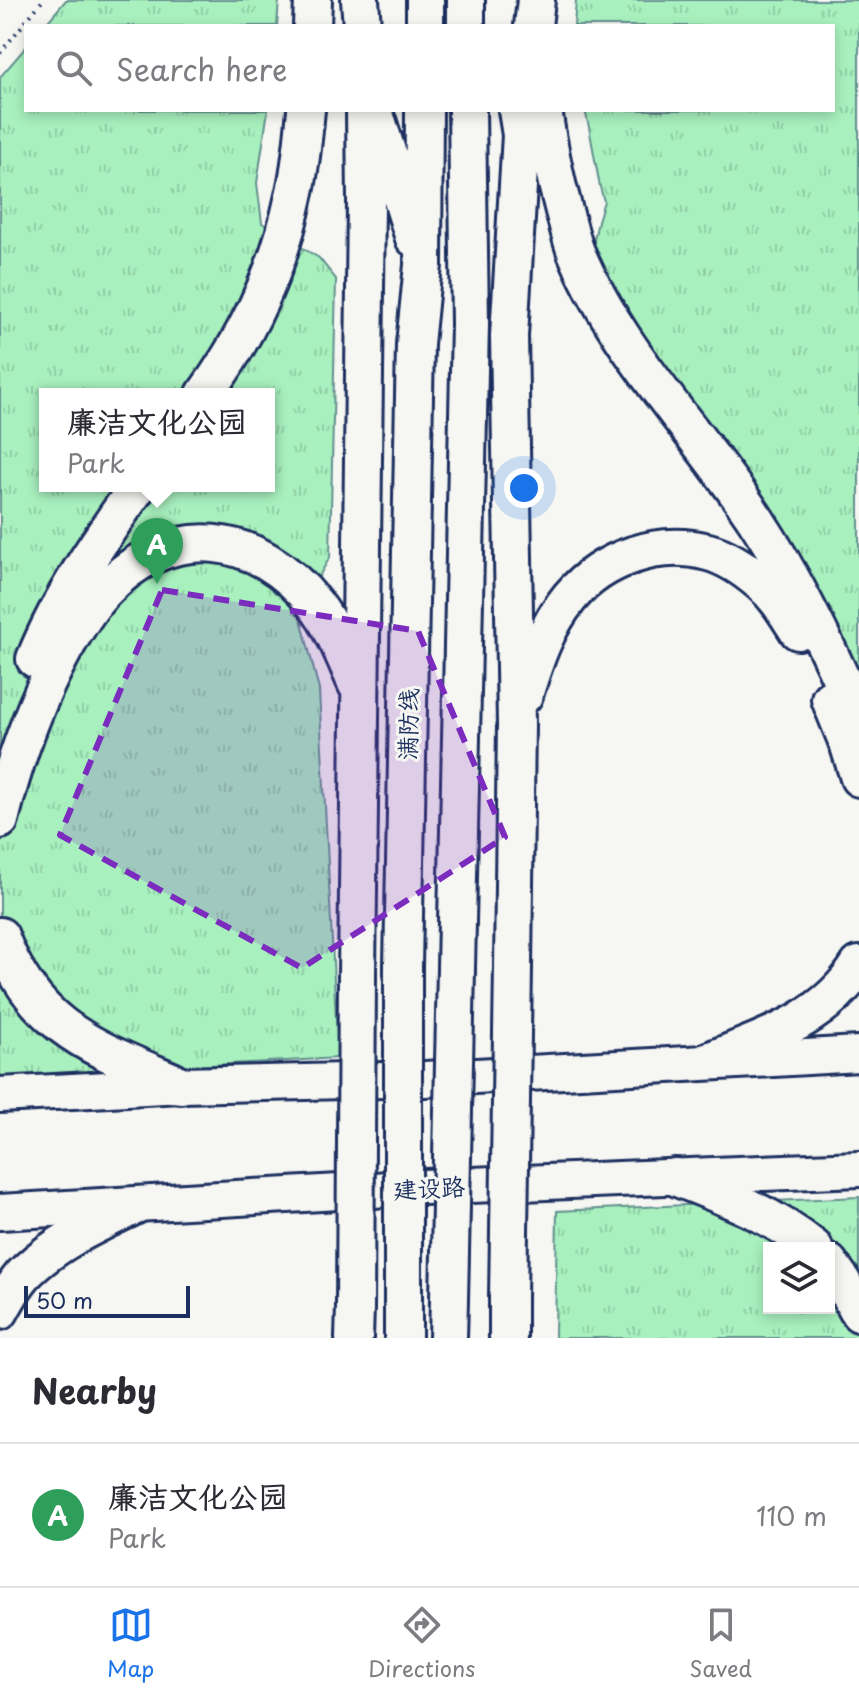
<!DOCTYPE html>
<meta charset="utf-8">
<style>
:root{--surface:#fff;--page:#f2f2f3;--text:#2b2b33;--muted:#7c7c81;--line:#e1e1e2;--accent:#1a73e8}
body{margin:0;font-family:"Playpen Sans","LXGW WenKai TC",sans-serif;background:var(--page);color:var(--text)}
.controls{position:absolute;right:24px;bottom:24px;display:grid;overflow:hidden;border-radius:0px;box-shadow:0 4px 12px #0003}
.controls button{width:72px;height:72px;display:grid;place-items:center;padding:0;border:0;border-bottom:2px solid var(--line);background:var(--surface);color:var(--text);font:40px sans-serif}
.scale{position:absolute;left:24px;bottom:20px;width:166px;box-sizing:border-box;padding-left:8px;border:4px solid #1b2f5e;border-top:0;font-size:22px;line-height:28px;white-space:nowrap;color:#1b2f5e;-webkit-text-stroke:6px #f6f6f2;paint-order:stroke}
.you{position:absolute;left:524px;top:488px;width:28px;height:28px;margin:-20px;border:6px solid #fff;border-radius:50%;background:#1a73e8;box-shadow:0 0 0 12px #1a73e833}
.badge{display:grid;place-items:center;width:52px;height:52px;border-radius:50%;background:var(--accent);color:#fff;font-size:26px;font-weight:700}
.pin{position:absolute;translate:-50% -66px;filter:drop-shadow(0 2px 4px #0008)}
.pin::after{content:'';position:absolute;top:42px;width:28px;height:24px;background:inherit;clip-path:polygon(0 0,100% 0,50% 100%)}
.popup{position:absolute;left:39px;top:388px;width:236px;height:104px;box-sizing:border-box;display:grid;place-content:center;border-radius:0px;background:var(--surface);filter:drop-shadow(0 2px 6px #0005);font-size:26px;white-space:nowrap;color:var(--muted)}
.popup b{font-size:30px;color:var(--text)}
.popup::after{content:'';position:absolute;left:50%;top:100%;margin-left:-16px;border:16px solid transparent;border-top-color:var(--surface)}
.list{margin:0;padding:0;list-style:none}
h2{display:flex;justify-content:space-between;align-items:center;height:104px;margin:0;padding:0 32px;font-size:34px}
h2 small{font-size:26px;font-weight:400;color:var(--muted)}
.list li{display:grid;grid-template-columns:52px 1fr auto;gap:24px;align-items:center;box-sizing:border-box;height:144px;padding:0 32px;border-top:2px solid var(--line)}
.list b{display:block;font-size:30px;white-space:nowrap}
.list p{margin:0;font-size:26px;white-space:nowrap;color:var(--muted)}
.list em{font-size:26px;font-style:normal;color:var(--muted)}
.icon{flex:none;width:44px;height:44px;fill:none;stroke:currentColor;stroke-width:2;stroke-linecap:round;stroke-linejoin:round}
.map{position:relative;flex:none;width:859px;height:1338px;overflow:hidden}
.search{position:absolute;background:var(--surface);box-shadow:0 4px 12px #0003;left:24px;right:24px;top:24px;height:88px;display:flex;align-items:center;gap:20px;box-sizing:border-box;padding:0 28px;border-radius:0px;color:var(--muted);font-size:30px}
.sheet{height:248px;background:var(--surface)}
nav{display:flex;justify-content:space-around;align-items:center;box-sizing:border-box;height:112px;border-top:2px solid var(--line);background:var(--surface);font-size:22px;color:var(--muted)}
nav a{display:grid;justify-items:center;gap:4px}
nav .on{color:var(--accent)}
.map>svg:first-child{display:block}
.grass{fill:url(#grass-tufts);stroke:#62908e;stroke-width:2;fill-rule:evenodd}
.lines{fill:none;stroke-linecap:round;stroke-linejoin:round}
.primary-casing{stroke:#1b2f5e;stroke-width:40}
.trunk-casing{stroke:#1b2f5e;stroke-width:42}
.path{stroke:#1b2f5e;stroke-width:4;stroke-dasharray:2 6;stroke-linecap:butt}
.primary{stroke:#f6f6f2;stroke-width:34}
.trunk{stroke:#f6f6f2;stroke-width:36}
.trunk-bridge-casing{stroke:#1b2f5e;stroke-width:42;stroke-linecap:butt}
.trunk-bridge{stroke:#f6f6f2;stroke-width:36}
.marked{fill:#7b2cbf;fill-opacity:0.2;stroke:#7b2cbf;stroke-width:6;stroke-dasharray:16 10;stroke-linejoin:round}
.labels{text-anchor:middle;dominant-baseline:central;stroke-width:6;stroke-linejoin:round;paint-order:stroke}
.street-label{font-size:24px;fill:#1b2f5e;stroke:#f6f6f2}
</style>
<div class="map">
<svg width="859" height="1338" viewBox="0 0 859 1338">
<defs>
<pattern id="grass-tufts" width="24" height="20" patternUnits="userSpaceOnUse" patternTransform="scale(2)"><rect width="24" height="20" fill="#a8f0be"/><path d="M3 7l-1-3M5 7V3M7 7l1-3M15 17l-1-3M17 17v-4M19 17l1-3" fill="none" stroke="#90cea6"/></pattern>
</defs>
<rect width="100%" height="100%" fill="#f6f6f2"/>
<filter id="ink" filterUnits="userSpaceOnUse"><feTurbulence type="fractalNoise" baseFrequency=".0125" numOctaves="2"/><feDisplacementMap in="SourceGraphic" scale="16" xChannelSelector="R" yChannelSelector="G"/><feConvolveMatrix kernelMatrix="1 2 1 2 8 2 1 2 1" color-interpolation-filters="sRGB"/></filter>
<g filter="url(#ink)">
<path class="grass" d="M 66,0 L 279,0 L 277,26 L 44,26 Z
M 576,0 L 859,0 L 859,682 L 824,599 L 733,463 L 646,338 L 591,254 L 598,221 L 604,201 L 600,187 L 589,127 L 585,110 L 833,110 L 833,26 L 574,26 Z
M 26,47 L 26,110 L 268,110 L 257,183 L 262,223 L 319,258 L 336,279 L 330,557 L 299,611 L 319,690 L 338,1058 L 0,1077 L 0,77 ZM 45,394 L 269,394 L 269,486 L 45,486 Z
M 859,1197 L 859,1338 L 555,1338 L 557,1211 ZM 769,1248 L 829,1248 L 829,1308 L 769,1308 Z"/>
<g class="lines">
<defs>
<path id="primary" d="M 0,1095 L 181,1085 L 425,1079 L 859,1054
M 0,1212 L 424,1187 L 859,1169"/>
<path id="trunk" d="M 360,0 L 362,26
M 466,0 L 466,26
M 312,26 L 313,0
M 425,26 L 425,0
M 533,26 L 536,0
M 543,110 C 548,144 555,178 564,211 C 568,225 571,239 576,252 C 618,352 697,431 756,520 C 797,583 830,651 859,720
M 378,123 L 414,238
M 205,394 C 248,335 279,268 294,196 C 301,168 303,139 306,110
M 35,659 C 60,597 99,541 138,486
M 524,695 C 535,660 546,626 570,597 C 603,558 659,539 708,552 C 727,557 746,570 761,583 C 777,596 787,614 798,631
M 830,699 L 849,746 L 859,778
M 0,820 C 15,757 37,696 70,639 C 80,622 91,604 105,590 C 172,521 257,531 315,604 C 334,628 345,658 357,685
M 0,936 C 35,1031 96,1048 181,1085
M 403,967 L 415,344 L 423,265 L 424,110
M 513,967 L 516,724 L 509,336 L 521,135 L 517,110
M 456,968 L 470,324 L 467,110
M 357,976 L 366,202 L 365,110
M 708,1061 C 765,1038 825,1020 859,965
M 675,1177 C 724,1196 772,1214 814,1248
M 829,1263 L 840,1278 L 859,1313
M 0,1311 C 8,1297 16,1281 28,1270 C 58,1241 97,1224 134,1206
M 354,1338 L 355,1307
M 403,1338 L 403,1299
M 448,1338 L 449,1300
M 508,1338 L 508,1298"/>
</defs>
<use href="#primary" class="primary-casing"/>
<use href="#trunk" class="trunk-casing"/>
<path class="path" d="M 0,53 L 43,0"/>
<use href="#primary" class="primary"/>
<use href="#trunk" class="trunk"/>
<defs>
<path id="trunk-bridge" d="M 403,967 L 403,1299
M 508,1298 L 513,967
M 449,1300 L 456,968
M 355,1307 L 357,976"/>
</defs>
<use href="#trunk-bridge" class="trunk-bridge-casing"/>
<use href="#trunk-bridge" class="trunk-bridge"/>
</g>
</g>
<path class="marked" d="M 162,590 L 418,631 L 505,837 L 302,968 L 60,835 Z"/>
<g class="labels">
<g class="street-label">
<text transform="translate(407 724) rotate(-89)">满防线</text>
<text transform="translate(429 1187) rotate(-3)">建设路</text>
</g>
</g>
</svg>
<div class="controls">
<button><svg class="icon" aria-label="layers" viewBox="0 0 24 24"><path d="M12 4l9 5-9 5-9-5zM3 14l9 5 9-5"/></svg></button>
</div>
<div class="scale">50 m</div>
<div class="you"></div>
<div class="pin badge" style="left:157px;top:584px;background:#2e9e5b">A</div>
<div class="popup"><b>廉洁文化公园</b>Park</div>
<div class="search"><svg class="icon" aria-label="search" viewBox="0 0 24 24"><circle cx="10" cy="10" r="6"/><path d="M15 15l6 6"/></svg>Search here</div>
</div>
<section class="sheet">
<h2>Nearby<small></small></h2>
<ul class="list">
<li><span class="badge" style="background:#2e9e5b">A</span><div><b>廉洁文化公园</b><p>Park</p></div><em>110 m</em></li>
</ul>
</section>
<nav>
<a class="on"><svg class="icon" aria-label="map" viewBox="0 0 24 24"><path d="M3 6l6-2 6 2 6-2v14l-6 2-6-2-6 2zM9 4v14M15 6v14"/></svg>Map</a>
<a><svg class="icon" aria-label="directions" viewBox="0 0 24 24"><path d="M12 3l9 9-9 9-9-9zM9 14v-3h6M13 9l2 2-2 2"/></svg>Directions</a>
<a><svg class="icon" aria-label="saved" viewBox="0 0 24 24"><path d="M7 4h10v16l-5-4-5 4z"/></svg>Saved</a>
</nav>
